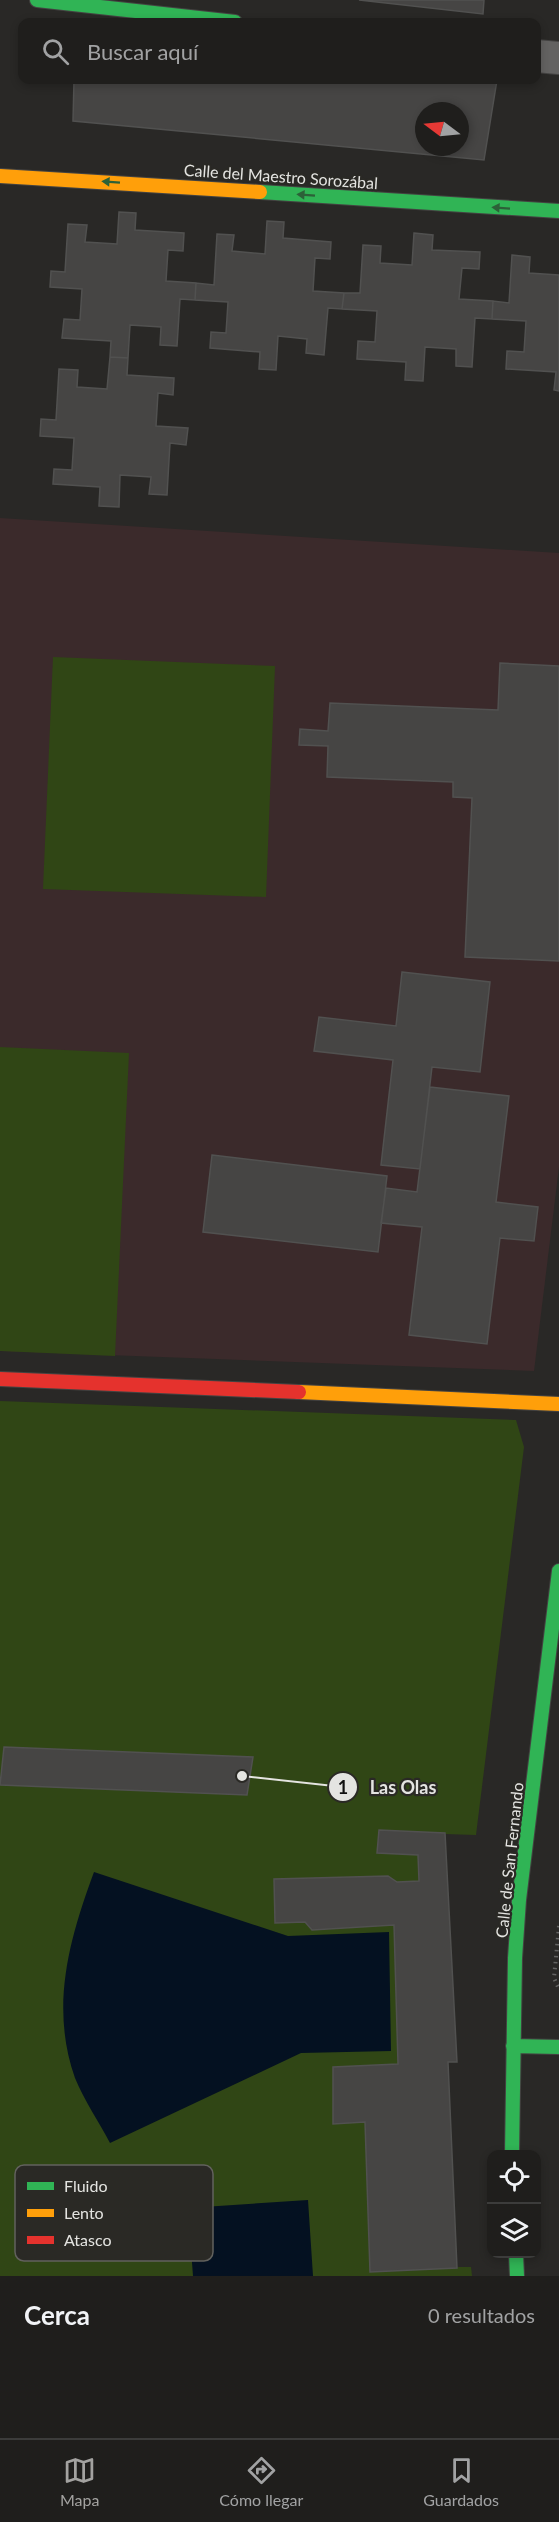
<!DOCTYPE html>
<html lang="es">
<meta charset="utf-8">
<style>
:root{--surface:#1f1e1c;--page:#2c2b29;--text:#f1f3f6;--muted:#a1a2a3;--line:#3c3c3b;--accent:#a3a2a0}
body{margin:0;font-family:Lato,sans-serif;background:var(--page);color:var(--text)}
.controls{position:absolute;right:18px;bottom:18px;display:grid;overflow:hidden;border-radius:12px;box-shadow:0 3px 9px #0003}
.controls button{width:54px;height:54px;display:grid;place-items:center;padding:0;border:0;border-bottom:2px solid var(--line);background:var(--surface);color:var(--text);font:30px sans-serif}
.compass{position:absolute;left:415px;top:102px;width:54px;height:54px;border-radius:50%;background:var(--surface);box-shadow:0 3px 9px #0003;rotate:286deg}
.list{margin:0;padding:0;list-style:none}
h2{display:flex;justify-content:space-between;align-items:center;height:78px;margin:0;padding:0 24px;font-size:26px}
h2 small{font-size:20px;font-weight:400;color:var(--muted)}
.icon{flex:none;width:33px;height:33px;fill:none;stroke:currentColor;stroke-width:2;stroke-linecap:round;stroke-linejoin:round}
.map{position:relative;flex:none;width:559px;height:2276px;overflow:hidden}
.search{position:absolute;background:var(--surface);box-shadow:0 3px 9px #0003;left:18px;right:18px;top:18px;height:66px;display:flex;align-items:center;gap:15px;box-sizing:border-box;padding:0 21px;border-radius:12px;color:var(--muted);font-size:22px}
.sheet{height:162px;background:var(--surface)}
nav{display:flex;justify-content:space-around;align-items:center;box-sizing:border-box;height:84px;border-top:2px solid var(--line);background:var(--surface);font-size:16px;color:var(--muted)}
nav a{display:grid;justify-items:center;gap:3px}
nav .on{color:var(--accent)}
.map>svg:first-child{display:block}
.education{fill:#3b2a2b}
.green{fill:#304615}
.water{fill:#041121}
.building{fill:#464544;stroke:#515150;stroke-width:1.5;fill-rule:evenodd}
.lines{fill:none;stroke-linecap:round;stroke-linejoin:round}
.street-casing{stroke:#444342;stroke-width:34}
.fast-casing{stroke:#444342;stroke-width:16}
.slow-casing{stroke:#444342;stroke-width:16}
.jam-casing{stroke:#444342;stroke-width:16}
.path{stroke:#646463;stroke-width:4;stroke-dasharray:1.5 4.5;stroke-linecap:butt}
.street{stroke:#636261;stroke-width:32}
.fast{stroke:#30b455;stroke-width:14}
.slow{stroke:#ff9f0a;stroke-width:14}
.jam{stroke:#e5322d;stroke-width:14}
.oneway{fill:#2c6138}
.labels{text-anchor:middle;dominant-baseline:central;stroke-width:4.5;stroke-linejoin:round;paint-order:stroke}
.street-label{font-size:16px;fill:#e4e4e1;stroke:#2a2925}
.key{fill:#2a2925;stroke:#62615d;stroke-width:1.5}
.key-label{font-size:16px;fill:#e4e4e1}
.leader{fill:none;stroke:#e4e4e1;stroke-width:2}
.callout-dot{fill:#e4e4e1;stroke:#2a2925;stroke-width:2}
.mark-label{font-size:18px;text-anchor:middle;font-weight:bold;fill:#111}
.callout-label{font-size:18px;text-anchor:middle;font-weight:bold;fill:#e4e4e1;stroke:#2a2925;stroke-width:4.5;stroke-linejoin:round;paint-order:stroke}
</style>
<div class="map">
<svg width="559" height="2276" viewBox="0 0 559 2276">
<rect width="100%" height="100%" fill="#292826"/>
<path class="education" d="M 0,518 L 559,553 L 559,1167 L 534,1371 L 0,1351 Z"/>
<path class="green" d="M 53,657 L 275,666 L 266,897 L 43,889 Z
M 0,1047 L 129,1053 L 115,1356 L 0,1351 Z
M 0,1401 L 516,1420 L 524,1447 L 476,1835 L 445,1834 L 457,2062 L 448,2062 L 457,2267 L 471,2267 L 472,2276 L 0,2276 Z"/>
<path class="water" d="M 94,1872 L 288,1936 L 389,1932 L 391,2051 L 301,2053 L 110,2143 C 99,2122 84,2100 75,2078 C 50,2007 69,1940 94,1872 Z
M 308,2200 L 313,2276 L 193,2276 L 188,2208 Z"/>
<path class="building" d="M 359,0 L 484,0 L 483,14 Z
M 74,80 L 497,80 L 484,160 L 73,121 ZM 424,111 L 460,111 L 460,147 L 424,147 Z
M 119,212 L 136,213 L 135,230 L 184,233 L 183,251 L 168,250 L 166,281 L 196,283 L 195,300 L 180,299 L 177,346 L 160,345 L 161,327 L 130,325 L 128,358 L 110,357 L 111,341 L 62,338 L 64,319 L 80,320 L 82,289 L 50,287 L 51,271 L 65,272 L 68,224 L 87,225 L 85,242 L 117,244 Z
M 267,221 L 284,222 L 283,238 L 331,242 L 330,259 L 315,258 L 313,291 L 344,293 L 342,309 L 328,308 L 324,355 L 306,353 L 307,339 L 278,336 L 276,370 L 259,369 L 260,352 L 210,348 L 211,332 L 226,333 L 228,302 L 195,300 L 196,283 L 214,285 L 217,234 L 234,235 L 232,251 L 265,254 Z
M 414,233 L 433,235 L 432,250 L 480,252 L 479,269 L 462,268 L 459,299 L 493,301 L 492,319 L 475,318 L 472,367 L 456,366 L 456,349 L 425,347 L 423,381 L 405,380 L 406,362 L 357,359 L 358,341 L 375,342 L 377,311 L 342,309 L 344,293 L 360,293 L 363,245 L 381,246 L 380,263 L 412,265 Z
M 512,255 L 530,257 L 529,273 L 559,275 L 559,391 L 554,390 L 556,372 L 506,369 L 507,351 L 524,352 L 526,321 L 492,319 L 493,301 L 509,303 Z
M 110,357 L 128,358 L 127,375 L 174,378 L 173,395 L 158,393 L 156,426 L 188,428 L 186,445 L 170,443 L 167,495 L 149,494 L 151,477 L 120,475 L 119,507 L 99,506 L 100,487 L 53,484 L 54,469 L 72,470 L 74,438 L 40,436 L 41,419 L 56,420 L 59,369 L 78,370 L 77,387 L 107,389 Z
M 500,663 L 559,666 L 559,961 L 465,957 L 472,798 L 453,797 L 453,782 L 327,777 L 328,746 L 299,745 L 300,729 L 328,731 L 330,703 L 498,710 Z
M 402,972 L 490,982 L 480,1072 L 432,1067 L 420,1169 L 381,1165 L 393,1060 L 314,1051 L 319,1017 L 396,1026 Z
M 430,1087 L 509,1096 L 496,1202 L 538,1207 L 534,1241 L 500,1238 L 487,1344 L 409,1335 L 422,1227 L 381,1223 L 386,1188 L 417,1192 Z
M 212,1155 L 387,1176 L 378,1252 L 203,1232 Z
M 4,1747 L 253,1757 L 247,1795 L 0,1785 Z
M 379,1830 L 445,1833 L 457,2062 L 448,2062 L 457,2268 L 370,2272 L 365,2122 L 333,2124 L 333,2067 L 398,2064 L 394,1925 L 312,1930 L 305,1922 L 275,1923 L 274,1879 L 388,1876 L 397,1882 L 419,1881 L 418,1855 L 377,1853 Z"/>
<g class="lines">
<defs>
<path id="street" d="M 536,56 L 559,58"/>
<path id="fast" d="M 37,0 L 235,22
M 260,192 L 559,211
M 513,2046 L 559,2047
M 512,2154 L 515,1958 L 519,1900 L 559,1571
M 516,2254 L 517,2276"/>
<path id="slow" d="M 0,176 L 260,192
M 299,1392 L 559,1404"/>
<path id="jam" d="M 0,1379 L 299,1392"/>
</defs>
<use href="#street" class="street-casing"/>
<use href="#fast" class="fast-casing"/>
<use href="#slow" class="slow-casing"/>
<use href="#jam" class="jam-casing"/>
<path class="path" d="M 559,1926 L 554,1978 L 559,1989"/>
<use href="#street" class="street"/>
<use href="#fast" class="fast"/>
<use href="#slow" class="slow"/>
<use href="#jam" class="jam"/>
</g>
<defs><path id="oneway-solid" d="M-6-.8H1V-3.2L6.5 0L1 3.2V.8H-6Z" transform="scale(1.5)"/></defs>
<g class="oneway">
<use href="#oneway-solid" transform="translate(111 182) rotate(-176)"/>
<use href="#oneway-solid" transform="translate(306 195) rotate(-176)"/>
<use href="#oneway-solid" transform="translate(501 208) rotate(-176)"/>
</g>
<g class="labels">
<g class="street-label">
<text transform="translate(281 176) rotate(4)">Calle del Maestro Sorozábal</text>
<text transform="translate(509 1860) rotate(-84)">Calle de San Fernando</text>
</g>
</g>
<rect x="15" y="2165" width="198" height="96" rx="9" class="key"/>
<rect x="27" y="2182" width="27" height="8" fill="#30b455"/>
<rect x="27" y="2209" width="27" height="8" fill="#ff9f0a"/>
<rect x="27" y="2236" width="27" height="8" fill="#e5322d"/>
<g class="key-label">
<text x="64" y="2192">Fluido</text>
<text x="64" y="2219">Lento</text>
<text x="64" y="2246">Atasco</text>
</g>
<path class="leader" d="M242 1776L343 1787"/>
<g class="callout-dot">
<circle cx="242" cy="1776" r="6"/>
<circle cx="343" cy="1787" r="15"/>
</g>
<g class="mark-label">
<text x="343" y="1794">1</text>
</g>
<g class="callout-label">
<text x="403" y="1794">Las Olas</text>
</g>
</svg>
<div class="controls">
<button><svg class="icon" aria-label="locate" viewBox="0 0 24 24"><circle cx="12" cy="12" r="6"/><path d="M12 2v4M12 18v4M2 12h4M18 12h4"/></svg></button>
<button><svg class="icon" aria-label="layers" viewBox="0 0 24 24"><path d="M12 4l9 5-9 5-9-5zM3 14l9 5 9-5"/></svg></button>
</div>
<svg class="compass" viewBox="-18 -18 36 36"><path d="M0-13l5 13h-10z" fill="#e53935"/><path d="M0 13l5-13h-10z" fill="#a1a2a3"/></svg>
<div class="search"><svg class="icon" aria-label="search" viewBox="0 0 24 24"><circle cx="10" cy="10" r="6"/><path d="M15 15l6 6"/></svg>Buscar aquí</div>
</div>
<section class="sheet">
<h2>Cerca<small>0 resultados</small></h2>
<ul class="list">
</ul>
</section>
<nav>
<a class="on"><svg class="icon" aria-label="map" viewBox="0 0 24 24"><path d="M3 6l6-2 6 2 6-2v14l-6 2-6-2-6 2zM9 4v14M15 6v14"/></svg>Mapa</a>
<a><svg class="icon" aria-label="directions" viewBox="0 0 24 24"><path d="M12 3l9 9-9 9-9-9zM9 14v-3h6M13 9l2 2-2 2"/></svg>Cómo llegar</a>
<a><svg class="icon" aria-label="saved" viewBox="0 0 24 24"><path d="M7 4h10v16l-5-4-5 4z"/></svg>Guardados</a>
</nav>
